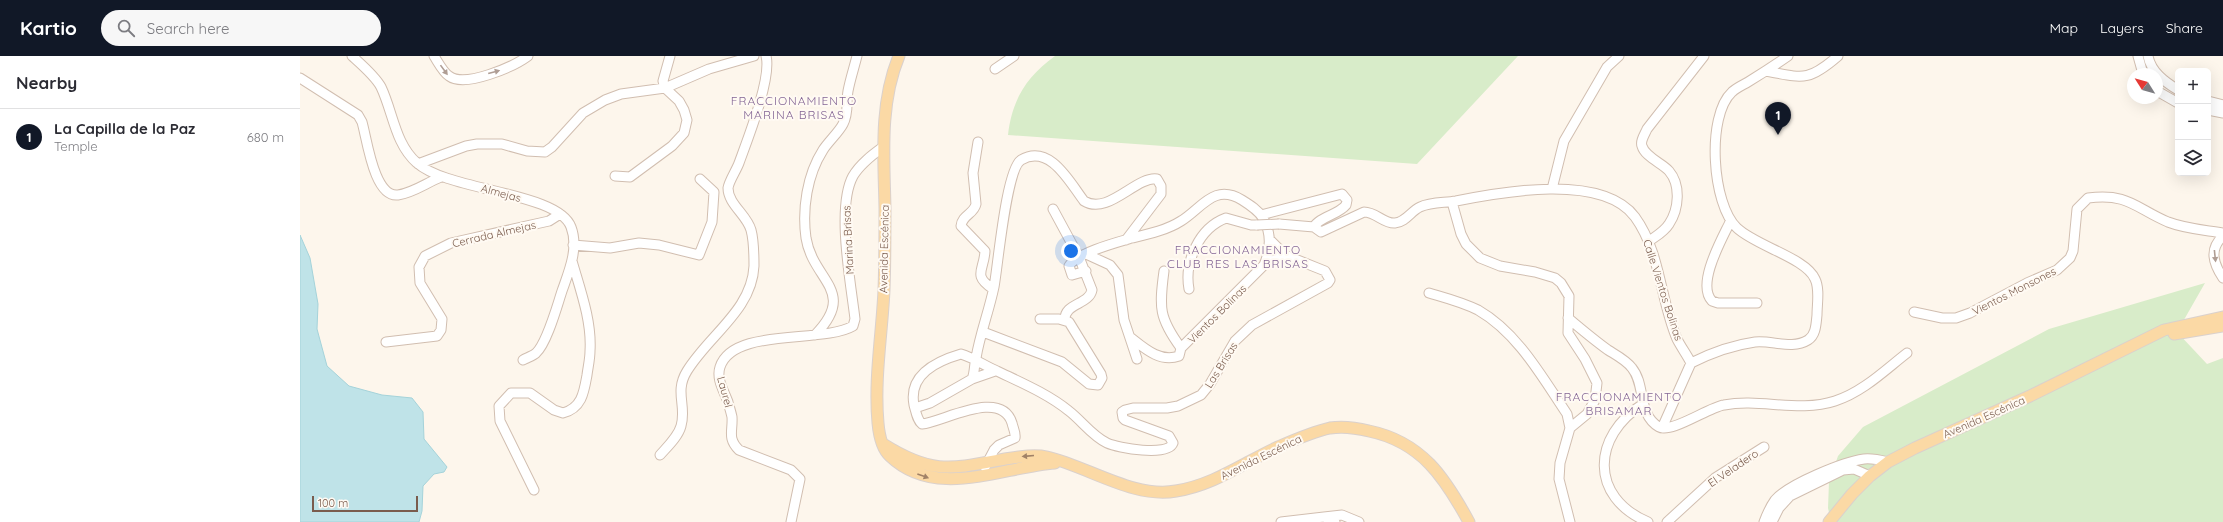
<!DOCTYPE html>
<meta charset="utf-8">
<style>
:root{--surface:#fff;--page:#f7f7f7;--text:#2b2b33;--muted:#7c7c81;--line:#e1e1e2;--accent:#111827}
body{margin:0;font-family:Quicksand,sans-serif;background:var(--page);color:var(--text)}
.controls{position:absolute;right:12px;top:12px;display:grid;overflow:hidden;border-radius:6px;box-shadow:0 4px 16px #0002}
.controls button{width:36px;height:36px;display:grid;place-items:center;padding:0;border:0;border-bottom:1px solid var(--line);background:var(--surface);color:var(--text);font:20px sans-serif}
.compass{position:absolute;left:1827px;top:12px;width:36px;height:36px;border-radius:50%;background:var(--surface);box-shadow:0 4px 16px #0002;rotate:307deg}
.scale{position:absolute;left:12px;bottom:10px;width:106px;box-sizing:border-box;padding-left:4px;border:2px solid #7a5c4d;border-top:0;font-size:11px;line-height:14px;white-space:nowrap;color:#7a5c4d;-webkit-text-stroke:3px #fffaf3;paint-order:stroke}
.you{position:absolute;left:771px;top:195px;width:14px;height:14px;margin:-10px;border:3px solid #fff;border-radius:50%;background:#1a73e8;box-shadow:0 0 0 6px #1a73e833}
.badge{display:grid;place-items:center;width:26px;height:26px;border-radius:50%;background:var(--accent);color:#fff;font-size:13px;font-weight:700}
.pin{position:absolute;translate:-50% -33px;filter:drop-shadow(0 1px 2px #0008)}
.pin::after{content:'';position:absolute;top:21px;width:14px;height:12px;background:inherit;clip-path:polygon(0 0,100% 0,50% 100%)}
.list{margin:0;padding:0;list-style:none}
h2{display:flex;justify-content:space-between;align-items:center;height:52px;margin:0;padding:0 16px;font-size:17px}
h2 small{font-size:13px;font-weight:400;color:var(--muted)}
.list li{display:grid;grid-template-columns:26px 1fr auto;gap:12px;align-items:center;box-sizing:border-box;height:56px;padding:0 16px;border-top:1px solid var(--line)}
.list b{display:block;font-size:15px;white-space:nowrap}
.list p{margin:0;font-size:13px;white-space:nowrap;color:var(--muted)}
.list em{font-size:13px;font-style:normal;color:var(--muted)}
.icon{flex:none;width:22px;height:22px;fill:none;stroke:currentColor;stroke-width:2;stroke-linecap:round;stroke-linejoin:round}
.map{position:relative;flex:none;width:1923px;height:466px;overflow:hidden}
header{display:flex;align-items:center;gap:24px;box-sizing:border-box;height:56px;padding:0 20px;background:var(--accent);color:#fff}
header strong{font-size:19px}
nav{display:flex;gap:22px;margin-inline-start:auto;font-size:14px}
.search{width:280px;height:36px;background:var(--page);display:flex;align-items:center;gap:10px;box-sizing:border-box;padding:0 14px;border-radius:22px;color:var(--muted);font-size:15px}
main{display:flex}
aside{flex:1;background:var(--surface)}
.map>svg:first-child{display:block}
.green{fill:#d8ecc9}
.water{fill:#bfe3e8;stroke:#a5d3da}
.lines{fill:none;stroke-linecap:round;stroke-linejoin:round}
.minor-casing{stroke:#d1beb0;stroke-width:11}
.major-casing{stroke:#dad1cd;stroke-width:13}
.minor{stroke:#fff;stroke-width:9}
.major{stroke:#fbd9a5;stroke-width:11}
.minor-bridge-casing{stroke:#d1beb0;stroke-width:11;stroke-linecap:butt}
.minor-bridge{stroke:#fff;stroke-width:9}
.oneway{fill:#af9d94}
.oneway2{fill:#a18267}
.labels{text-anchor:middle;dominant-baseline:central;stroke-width:4;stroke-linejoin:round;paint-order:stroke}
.street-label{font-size:11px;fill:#7a5c4d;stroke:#fffaf3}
.neighbourhood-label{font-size:12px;letter-spacing:1px;fill:#846695;stroke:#fffaf3}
</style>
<header>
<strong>Kartio</strong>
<div class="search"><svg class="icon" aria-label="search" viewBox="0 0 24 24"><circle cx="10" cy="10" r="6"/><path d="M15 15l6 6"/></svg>Search here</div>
<nav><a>Map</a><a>Layers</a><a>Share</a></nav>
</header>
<main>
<aside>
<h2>Nearby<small></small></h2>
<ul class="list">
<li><span class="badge">1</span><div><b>La Capilla de la Paz</b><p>Temple</p></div><em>680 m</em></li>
</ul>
</aside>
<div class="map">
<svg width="1923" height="466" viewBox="0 0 1923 466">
<rect width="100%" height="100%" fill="#fdf6ec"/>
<path class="green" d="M 755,0 L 1218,0 L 1117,108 L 708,79 C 712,44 726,21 755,0 Z
M 1905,227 L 1877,276 L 1907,308 L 1923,302 L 1923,466 L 1531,466 L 1528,452 L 1529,426 L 1538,400 L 1563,371 L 1749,273 Z"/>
<path class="water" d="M 0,179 L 10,202 L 18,248 L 17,273 L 27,310 L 49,330 L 82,339 L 112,342 L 123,356 L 124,383 L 147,411 L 144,416 L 134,418 L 123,430 L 122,455 L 119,466 L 0,466 Z"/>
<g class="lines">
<defs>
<path id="minor" d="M 52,0 C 62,9 75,20 81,31 C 93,56 95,88 117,107 C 148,135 258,136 271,171 C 279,192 269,215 262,235 C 257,250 247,287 236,297 C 233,300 226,302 223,304
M 134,0 C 138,6 143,16 149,20 C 165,32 213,11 228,0
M 1838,0 L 1843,18
M 1848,0 C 1851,16 1865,26 1878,34
M 695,13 L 714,0
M 1466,15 C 1503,22 1508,26 1538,0
M 0,22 L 58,59 L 62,66 C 67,83 74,142 98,139 C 113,137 126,127 141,121
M 1857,35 L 1878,47
M 1908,45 L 1923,49
M 1908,54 L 1923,57
M 678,86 L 673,117 L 676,148 C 674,158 662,159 661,170 L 685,195 C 684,215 672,219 693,233
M 118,108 L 166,90 L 177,88 L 202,88 L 227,95 L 245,96 L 252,91 L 283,57 L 305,44 L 321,38 L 365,32 L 409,13 L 454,0
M 315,120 L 330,121 L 372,90 L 384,77 L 387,64 L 384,54 L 379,45 L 365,32 L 363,25 L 370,0
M 1252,133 L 1264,85 L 1307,11 L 1319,0
M 1152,146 L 1161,178 L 1166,188 L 1180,202 L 1200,210 L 1235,216 L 1255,222 L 1261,227 L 1269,240 L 1268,277 L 1285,303 L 1297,327 L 1295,344 L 1287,358 L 1270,372 L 1260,407 L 1259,423 L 1270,466
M 753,153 L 779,201 L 792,234 C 789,249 764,247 765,264
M 961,159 L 1042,138 L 1047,144 L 1046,149 C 1038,159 1019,161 1014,171 L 1021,176 L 1064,156 C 1076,156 1084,168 1095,167 C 1106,166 1111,155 1120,151 C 1131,146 1144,147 1156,145 C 1201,136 1302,117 1335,161 C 1361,197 1360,244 1377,283 C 1381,291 1387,299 1391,307
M 1430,166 C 1422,183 1396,228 1412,245 L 1418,247 L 1457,247
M 979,168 L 1014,171
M 1923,180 C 1909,193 1913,207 1923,222
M 1348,186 C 1356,180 1364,176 1369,168 C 1379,153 1381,129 1369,115 C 1362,107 1345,101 1342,90 C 1340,85 1345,78 1347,73 L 1404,0
M 273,189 L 310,192 L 339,187 L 359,189 L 399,199 L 412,166 L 414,136 L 400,123
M 786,198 L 810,209 L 818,219 L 824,264 L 837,303
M 964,209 L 985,199
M 786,215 L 772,219 L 769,210 C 776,197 818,186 832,182 C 849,178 867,174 881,165 C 902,152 914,127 942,144 C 950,149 958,154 963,162 C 972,178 971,193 964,209 L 881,292 C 859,262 859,252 864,215
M 889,233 C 884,206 899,172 926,162 L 951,169 L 957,169
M 1129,237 C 1146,242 1162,246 1178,254 C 1218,277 1242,321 1267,358 L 1270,372
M 1614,256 L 1642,262 L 1656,262 L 1670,257 L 1727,227 L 1757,214 L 1770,202 L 1773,195 L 1777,153 L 1788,142 C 1829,137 1835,152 1868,166 C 1886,173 1905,174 1923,177
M 1268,262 C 1281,273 1294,284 1308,294 C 1316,299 1326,304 1332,312 C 1346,329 1337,358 1359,371 C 1371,378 1409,351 1424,349 C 1460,342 1499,357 1535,345 C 1563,336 1585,314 1607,297
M 683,276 L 762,306 L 789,328 L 798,329 L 802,322 L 801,318 L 769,266 L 759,263 L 740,263
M 515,279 C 558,235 513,225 506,182 C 502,153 507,119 523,94 C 528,86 539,76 543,68 C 549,57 546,47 548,35 C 550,24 554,12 557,0
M 830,281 C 844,292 860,307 879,300 L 881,292
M 86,286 L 137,280 L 141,274 L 142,263 L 120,227 L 119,211 L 125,200 L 151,187 L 249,165 L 260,158
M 672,323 L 695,315
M 1343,348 C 1292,380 1289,441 1348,466
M 615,352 L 630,347 L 672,323 C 675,316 674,309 676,302 C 680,278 689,255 694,231 C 698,210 706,114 721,104 C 750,87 770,127 784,145 C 808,160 836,120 857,123 L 861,130 L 861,138 L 826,184
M 1362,372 L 1391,307 C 1411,297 1433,289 1455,286 C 1472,284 1492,294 1508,284 C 1516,279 1516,268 1517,259 C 1517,248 1520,233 1515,223 C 1506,202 1456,190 1437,172 C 1412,149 1406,60 1432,36 C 1436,32 1443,29 1448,26 C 1461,18 1475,9 1488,0
M 360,399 C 367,391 378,381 381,370 C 387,350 374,336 387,315 C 409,279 452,254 454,210 C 454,199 454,185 451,174 C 447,159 428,148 428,132 C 429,125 436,115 439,107 C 447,85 472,22 466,0
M 685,411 L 694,394 L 699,389 L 715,382 C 716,377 713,372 712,367 C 701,332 643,366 622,368 C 617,364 616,356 614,349 C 608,318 637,305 661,298 C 674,302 685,310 697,315 C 722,327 748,338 769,355 C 782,365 792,380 807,387 C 818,392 868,401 873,387 L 869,380 L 825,364 L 823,362 L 822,356 L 825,354 L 833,352 L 867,352 L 878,350 L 901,339 L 910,328 L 935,285 L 952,269 L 1028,227 L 1030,224 L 1025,215 L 985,199 L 970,184
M 234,434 L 200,365 L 199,350 L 211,337 L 230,337 L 254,354 L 263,357 C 282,352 284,336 287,319 C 288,311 290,303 290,295 C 292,265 280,233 272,205
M 1024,461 L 1042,459 L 1059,466
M 491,466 L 500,423 L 491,414 L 439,394 C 427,382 433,375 432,361 C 431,356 429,350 428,346 C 424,335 416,323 420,311 C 433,271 522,288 553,270 L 555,263 C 551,228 536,151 553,120 C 560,108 572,99 583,91
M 981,466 L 1024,461 L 1035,466
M 1367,466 L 1415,422 L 1464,391
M 1464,466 C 1467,458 1470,451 1475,444 C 1489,428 1543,406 1564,403 C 1572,402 1580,404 1588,406
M 1472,466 L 1479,452 L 1490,440 L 1543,414 L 1554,413 L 1570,420"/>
<path id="major" d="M 599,0 C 579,48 584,102 585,152 C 585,179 585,207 584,234 C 582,278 574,323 578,367 C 579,378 582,393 590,400 C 636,444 701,411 755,407
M 1874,278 L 1923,270
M 583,388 C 632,419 651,413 705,403 C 718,401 734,398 747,401 C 787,410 834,443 876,435 C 914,429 943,407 978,391 C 994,384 1012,376 1030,372 C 1042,370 1057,372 1069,375 C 1122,386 1145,422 1169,466
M 1529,466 L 1552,438 L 1570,420 L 1588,406 L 1615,392 L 1730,340 L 1864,274 L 1923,261"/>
</defs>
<use href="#minor" class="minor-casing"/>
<use href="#major" class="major-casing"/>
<use href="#minor" class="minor"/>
<use href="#major" class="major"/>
<defs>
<path id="minor-bridge" d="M 957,169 L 979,168"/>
</defs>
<use href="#minor-bridge" class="minor-bridge-casing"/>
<use href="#minor-bridge" class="minor-bridge"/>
</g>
<defs><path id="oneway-solid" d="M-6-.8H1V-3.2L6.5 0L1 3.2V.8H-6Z"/></defs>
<g class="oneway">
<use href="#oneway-solid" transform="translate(144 14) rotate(54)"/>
<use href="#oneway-solid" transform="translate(194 16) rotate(-15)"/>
<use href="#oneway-solid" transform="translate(1915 200) rotate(84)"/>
</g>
<g class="oneway2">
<use href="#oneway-solid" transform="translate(728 400) rotate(175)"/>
<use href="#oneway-solid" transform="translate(623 420) rotate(20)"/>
</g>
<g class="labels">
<g class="street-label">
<text transform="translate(201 137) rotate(15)">Almejas</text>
<text transform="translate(194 178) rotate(-13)">Cerrada Almejas</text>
<text transform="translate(548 184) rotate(-93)">Marina Brisas</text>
<text transform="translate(584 193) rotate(-89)">Avenida Escénica</text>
<text transform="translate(1363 234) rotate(72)">Calle Vientos Bolinas</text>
<text transform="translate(1714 235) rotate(-27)">Vientos Monsones</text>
<text transform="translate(917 258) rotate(-45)">Vientos Bolinas</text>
<text transform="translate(921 309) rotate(-58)">Las Brisas</text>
<text transform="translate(425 336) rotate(75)">Laurel</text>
<text transform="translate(1684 361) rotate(-24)">Avenida Escénica</text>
<text transform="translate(961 401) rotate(-26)">Avenida Escénica</text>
<text transform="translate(1433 412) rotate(-34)">El Veladero</text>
</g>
<g class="neighbourhood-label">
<text x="494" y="44">FRACCIONAMIENTO<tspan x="494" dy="14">MARINA BRISAS</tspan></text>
<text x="938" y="193">FRACCIONAMIENTO<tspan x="938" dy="14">CLUB RES LAS BRISAS</tspan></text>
<text x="1319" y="340">FRACCIONAMIENTO<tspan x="1319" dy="14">BRISAMAR</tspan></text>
</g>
</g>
</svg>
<div class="controls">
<button>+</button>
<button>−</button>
<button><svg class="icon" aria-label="layers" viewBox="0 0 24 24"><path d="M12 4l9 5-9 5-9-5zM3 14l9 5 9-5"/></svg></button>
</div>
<svg class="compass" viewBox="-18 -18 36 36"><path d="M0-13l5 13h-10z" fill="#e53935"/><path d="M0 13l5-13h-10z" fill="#7c7c81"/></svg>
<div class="scale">100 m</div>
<div class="you"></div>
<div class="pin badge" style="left:1478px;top:79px">1</div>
</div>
</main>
